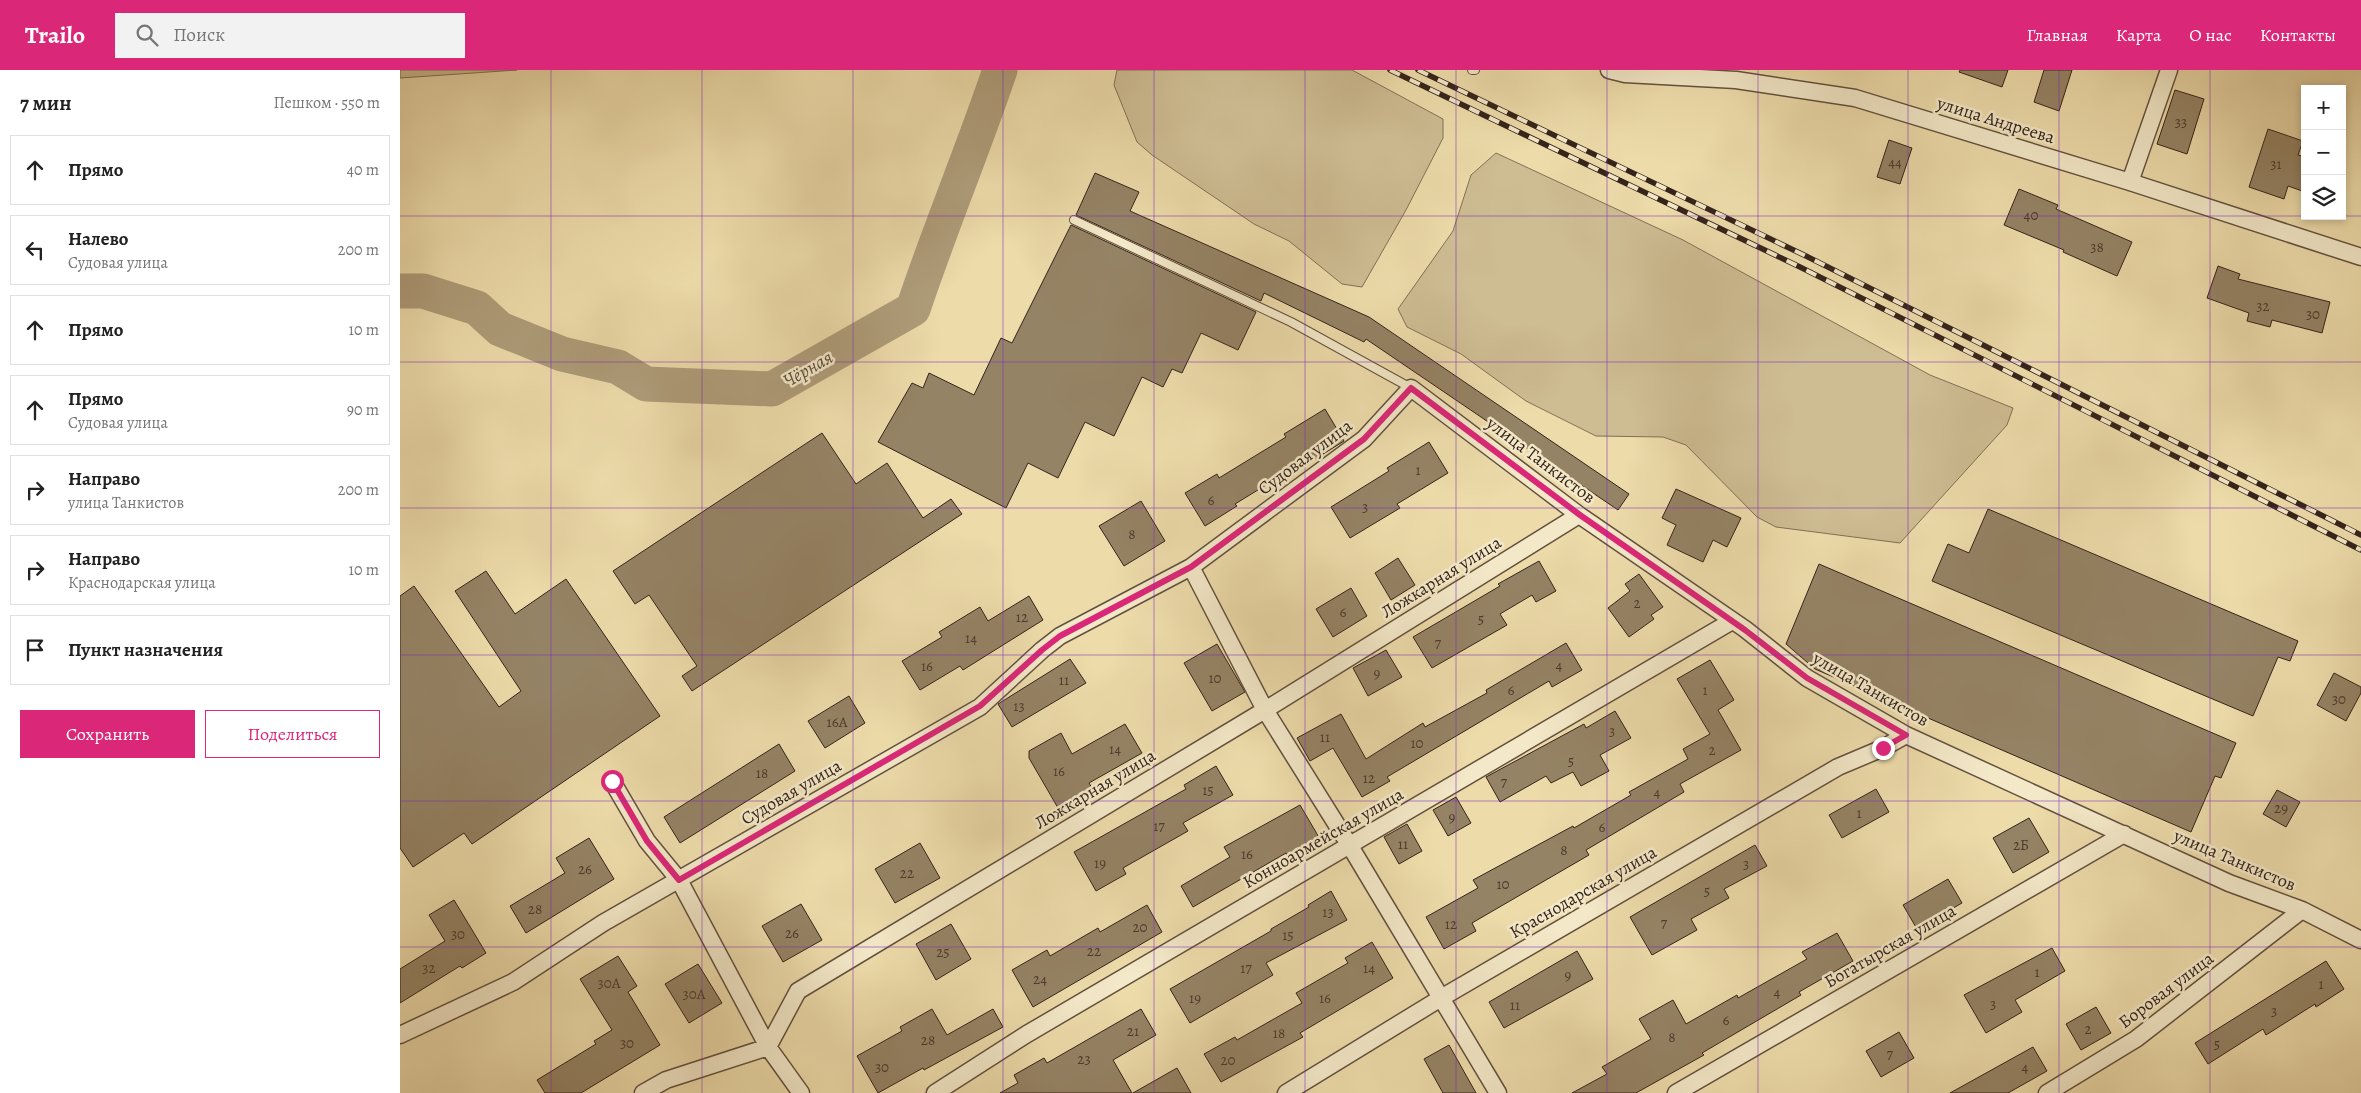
<!DOCTYPE html>
<html lang="ru">
<meta charset="utf-8">
<style>
:root{--surface:#fff;--page:#f2f2f2;--text:#222;--muted:#767676;--line:#e0e0e0;--accent:#db2777}
body{margin:0;font-family:Alegreya,serif;background:var(--page);color:var(--text)}
.controls{position:absolute;right:15px;top:15px;display:grid;overflow:hidden;border-radius:0px;box-shadow:0 2px 8px #0003}
.controls button{width:45px;height:45px;display:grid;place-items:center;padding:0;border:0;border-bottom:1px solid var(--line);background:var(--surface);color:var(--text);font:25px sans-serif}
.stop{position:absolute;width:15px;height:15px;margin:-11px;border:4px solid #db2777;border-radius:50%;background:#fff}
.stop.end{background:#db2777;border-color:#fff;box-shadow:0 1px 5px #0008}
.list{margin:0;padding:0;list-style:none}
h2{display:flex;justify-content:space-between;align-items:center;height:65px;margin:0;padding:0 20px;font-size:21px}
h2 small{font-size:16px;font-weight:400;color:var(--muted)}
.list li{display:grid;grid-template-columns:32px 1fr auto;gap:15px;align-items:center;box-sizing:border-box;height:70px;margin:0 10px 10px;padding:0 10px;border:1px solid var(--line);border-radius:0px}
.list b{display:block;font-size:19px;white-space:nowrap}
.list p{margin:0;font-size:16px;white-space:nowrap;color:var(--muted)}
.list em{font-size:16px;font-style:normal;color:var(--muted)}
.actions{display:flex;gap:10px;padding:15px 20px}
.actions a{flex:1;padding:11px 0;border:1px solid var(--accent);border-radius:0px;text-align:center;font-size:18px;color:var(--accent)}
.actions .main{background:var(--accent);color:#fff}
.icon{flex:none;width:28px;height:28px;fill:none;stroke:currentColor;stroke-width:2;stroke-linecap:round;stroke-linejoin:round}
.map{position:relative;flex:none;width:1961px;height:1023px;overflow:hidden}
header{display:flex;align-items:center;gap:30px;box-sizing:border-box;height:70px;padding:0 25px;background:var(--accent);color:#fff}
header strong{font-size:24px}
nav{display:flex;gap:28px;margin-inline-start:auto;font-size:18px}
.search{width:350px;height:45px;background:var(--page);display:flex;align-items:center;gap:12px;box-sizing:border-box;padding:0 18px;border-radius:0px;color:var(--muted);font-size:19px}
main{display:flex}
aside{flex:1;background:var(--surface)}
.map>svg:first-child{display:block}
.green{fill:#cebc92;stroke:#827056}
.lines{fill:none;stroke-linecap:round;stroke-linejoin:round}
.river{stroke:#ae9c79;stroke-width:35}
.building{fill:#958365;stroke:#35231b}
.lane-casing{stroke:#63513f;stroke-width:10}
.street-casing{stroke:#63513f;stroke-width:19}
.lane{stroke:#f3e8c8;stroke-width:8}
.street{stroke:#f3e8c8;stroke-width:16}
.rail-casing{stroke:#35231b;stroke-width:5.5}
.rail{stroke:#f3e8c8;stroke-width:4;stroke-dasharray:11;stroke-linecap:butt}
.route{stroke:#db2777;stroke-width:6}
.grid{fill:none;stroke:#7b2cbf;stroke-width:1;stroke-opacity:0.55}
.labels{text-anchor:middle;dominant-baseline:central;stroke-width:5;stroke-linejoin:round;paint-order:stroke}
.number-label{font-size:15px;fill:#4d3b2e}
.street-label{font-size:18px;fill:#35231b;stroke:#f3e8c8}
.water-label{font-size:19px;font-style:italic;fill:#5f4d3c;stroke:#f3e8c8}
</style>
<header>
<strong>Trailo</strong>
<div class="search"><svg class="icon" aria-label="search" viewBox="0 0 24 24"><circle cx="10" cy="10" r="6"/><path d="M15 15l6 6"/></svg>Поиск</div>
<nav><a>Главная</a><a>Карта</a><a>О нас</a><a>Контакты</a></nav>
</header>
<main>
<aside>
<h2>7 мин<small>Пешком · 550 m</small></h2>
<ul class="list">
<li><svg class="icon" aria-label="ahead" viewBox="0 0 24 24"><path d="M12 20V5M6 11l6-6 6 6"/></svg><div><b>Прямо</b></div><em>40 m</em></li>
<li><svg class="icon" aria-label="left" viewBox="0 0 24 24"><path d="M17 20v-9H6M10 6l-5 5 5 5"/></svg><div><b>Налево</b><p>Судовая улица</p></div><em>200 m</em></li>
<li><svg class="icon" aria-label="ahead" viewBox="0 0 24 24"><path d="M12 20V5M6 11l6-6 6 6"/></svg><div><b>Прямо</b></div><em>10 m</em></li>
<li><svg class="icon" aria-label="ahead" viewBox="0 0 24 24"><path d="M12 20V5M6 11l6-6 6 6"/></svg><div><b>Прямо</b><p>Судовая улица</p></div><em>90 m</em></li>
<li><svg class="icon" aria-label="right" viewBox="0 0 24 24"><path d="M7 20v-9h11M14 6l5 5-5 5"/></svg><div><b>Направо</b><p>улица Танкистов</p></div><em>200 m</em></li>
<li><svg class="icon" aria-label="right" viewBox="0 0 24 24"><path d="M7 20v-9h11M14 6l5 5-5 5"/></svg><div><b>Направо</b><p>Краснодарская улица</p></div><em>10 m</em></li>
<li><svg class="icon" aria-label="arrive" viewBox="0 0 24 24"><path d="M6 21V4h12l-3 4 3 4H6"/></svg><div><b>Пункт назначения</b></div></li>
</ul>
<div class="actions"><a class="main">Сохранить</a><a>Поделиться</a></div>
</aside>
<div class="map">
<svg width="1961" height="1023" viewBox="0 0 1961 1023">
<rect width="100%" height="100%" fill="#eddbaa"/>
<filter id="stains"><feTurbulence type="fractalNoise" baseFrequency=".004" numOctaves="4"/><feColorMatrix values="0 0 0 0 .2 0 0 0 0 .09 0 0 0 0 .02 0 0 0 .5 -.17"/></filter>
<radialGradient id="worn" r=".72"><stop offset=".6" stop-color="#630" stop-opacity="0"/><stop offset="1" stop-color="#630" stop-opacity=".3"/></radialGradient>
<path class="green" d="M 0,0 L 117,0 L 0,8 Z
M 717,0 L 952,0 L 1043,49 L 1043,68 L 1006,140 L 962,217 L 942,214 L 889,171 L 854,154 L 752,85 L 737,72 L 714,15 Z
M 1096,83 L 1283,170 L 1530,305 L 1613,338 L 1607,355 L 1500,473 L 1376,457 L 1357,447 L 1286,375 L 1263,367 L 1196,366 L 1126,331 L 1061,284 L 1007,257 L 998,239 L 1053,161 L 1071,105 Z"/>
<g class="lines">
<path class="river" d="M 0,221 L 23,221 L 77,238 L 100,259 L 162,284 L 218,297 L 246,314 L 372,319 L 513,239 C 540,158 573,80 600,0"/>
</g>
<path class="building" d="M 1560,0 L 1608,0 L 1602,17 L 1559,2 Z
M 1644,0 L 1672,0 L 1659,41 L 1634,32 Z
M 1775,20 L 1804,29 L 1787,84 L 1757,74 Z
M 1868,59 L 1903,71 L 1898,85 L 1905,87 L 1905,122 L 1888,116 L 1884,129 L 1849,117 Z
M 1489,70 L 1512,78 L 1500,114 L 1477,107 Z
M 695,103 L 739,122 L 730,141 L 969,247 L 1229,424 L 1218,440 L 966,269 L 964,272 L 864,223 L 861,231 L 676,145 Z
M 1619,119 L 1658,135 L 1656,139 L 1732,172 L 1717,206 L 1663,182 L 1664,180 L 1604,155 Z
M 671,155 L 856,242 L 838,280 L 801,263 L 782,303 L 772,299 L 763,317 L 742,307 L 714,366 L 685,352 L 658,408 L 628,393 L 606,438 L 478,372 L 512,313 L 523,318 L 529,303 L 574,325 L 601,268 L 612,273 Z
M 1818,196 L 1840,204 L 1838,209 L 1930,232 L 1922,263 L 1872,250 L 1870,257 L 1847,251 L 1849,243 L 1807,228 Z
M 925,339 L 944,371 L 904,396 L 902,393 L 835,434 L 837,436 L 805,456 L 785,423 L 817,404 L 819,408 L 886,367 L 884,364 Z
M 422,363 L 456,414 L 487,393 L 523,448 L 551,429 L 562,444 L 292,621 L 282,606 L 297,596 L 249,525 L 235,534 L 213,501 Z
M 1029,372 L 1048,403 L 997,434 L 1000,438 L 950,468 L 931,437 L 989,401 L 987,398 Z
M 1276,419 L 1341,448 L 1327,477 L 1313,470 L 1303,492 L 1267,475 L 1276,455 L 1262,448 Z
M 741,431 L 765,471 L 724,496 L 699,456 Z
M 1588,439 L 1898,571 L 1890,591 L 1878,587 L 1853,646 L 1532,511 L 1548,474 L 1569,483 Z
M 998,488 L 1015,515 L 991,530 L 975,503 Z
M 1139,491 L 1156,521 L 1136,532 L 1132,525 L 1100,544 L 1107,555 L 1032,598 L 1013,567 L 1100,516 L 1098,514 Z
M 1419,494 L 1836,673 L 1821,708 L 1815,706 L 1791,762 L 1415,599 L 1386,574 Z
M 86,501 L 115,544 L 166,509 L 260,646 L 72,774 L 64,763 L 13,797 L 0,778 L 0,526 L 14,516 L 99,637 L 121,621 L 55,521 Z
M 1239,504 L 1263,537 L 1251,545 L 1254,549 L 1229,567 L 1208,538 L 1230,521 L 1225,514 Z
M 951,518 L 967,546 L 933,567 L 916,539 Z
M 629,526 L 643,550 L 563,600 L 560,596 L 520,620 L 502,591 L 542,567 L 539,562 L 580,537 L 588,551 Z
M 1166,573 L 1182,600 L 1152,617 L 1149,611 L 987,707 L 990,711 L 962,727 L 933,678 L 910,691 L 897,668 L 941,644 L 966,689 L 1023,653 L 1025,657 L 1087,623 L 1086,620 Z
M 817,574 L 845,622 L 812,641 L 784,593 Z
M 986,580 L 1002,607 L 968,626 L 953,598 Z
M 670,589 L 686,613 L 612,657 L 598,634 Z
M 1310,590 L 1334,630 L 1318,640 L 1341,680 L 1280,714 L 1284,722 L 1186,780 L 1189,785 L 1072,853 L 1076,861 L 1044,879 L 1026,847 L 1078,818 L 1073,810 L 1173,756 L 1174,758 L 1231,725 L 1229,722 L 1288,689 L 1283,679 L 1310,664 L 1277,609 Z
M 1934,603 L 1961,617 L 1961,623 L 1946,651 L 1917,635 Z
M 449,626 L 465,653 L 425,678 L 408,651 Z
M 1215,641 L 1231,668 L 1200,685 L 1209,701 L 1181,716 L 1173,702 L 1151,713 L 1146,706 L 1100,732 L 1086,707 L 1184,654 L 1186,658 Z
M 725,654 L 742,683 L 689,713 L 692,718 L 658,738 L 629,688 L 629,681 L 661,663 L 672,684 Z
M 379,674 L 395,701 L 280,773 L 264,747 Z
M 816,696 L 833,725 L 783,753 L 788,761 L 723,798 L 726,804 L 696,821 L 674,782 L 786,719 L 784,715 Z
M 1476,719 L 1489,742 L 1442,768 L 1429,745 Z
M 1877,720 L 1900,732 L 1886,757 L 1863,744 Z
M 1056,727 L 1071,753 L 1048,766 L 1033,740 Z
M 900,735 L 920,769 L 888,787 L 886,783 L 793,837 L 781,816 L 830,787 L 824,777 Z
M 1629,748 L 1649,782 L 1613,803 L 1593,768 Z
M 1007,754 L 1022,781 L 999,794 L 984,767 Z
M 189,768 L 214,809 L 126,863 L 110,836 L 165,803 L 156,788 Z
M 520,773 L 540,808 L 495,833 L 475,799 Z
M 1355,775 L 1367,796 L 1324,819 L 1329,828 L 1291,849 L 1297,860 L 1252,885 L 1230,847 Z
M 1548,809 L 1562,833 L 1517,859 L 1503,835 Z
M 931,821 L 947,850 L 866,893 L 873,905 L 790,953 L 770,919 L 871,861 L 871,859 L 909,837 L 908,835 Z
M 54,830 L 86,883 L 62,898 L 60,896 L 0,933 L 0,899 L 45,871 L 29,845 Z
M 401,834 L 422,870 L 383,892 L 362,856 Z
M 747,835 L 762,862 L 633,937 L 612,900 L 647,880 L 650,886 L 698,858 L 700,862 Z
M 551,854 L 571,889 L 536,910 L 516,874 Z
M 1437,863 L 1453,891 L 1399,922 L 1401,925 L 1302,983 L 1304,985 L 1236,1023 L 1172,1023 L 1207,1004 L 1202,997 L 1251,969 L 1239,949 L 1273,930 L 1286,954 L 1337,925 L 1338,928 L 1407,889 L 1402,882 Z
M 972,872 L 993,908 L 900,963 L 903,967 L 821,1012 L 804,984 L 835,967 L 837,970 L 902,933 L 896,923 L 948,893 L 945,888 Z
M 1652,878 L 1665,901 L 1615,930 L 1622,942 L 1586,963 L 1564,925 Z
M 1177,881 L 1193,909 L 1104,958 L 1089,932 Z
M 218,886 L 237,916 L 228,922 L 260,975 L 181,1023 L 145,1023 L 137,1010 L 196,974 L 194,971 L 212,960 L 180,909 Z
M 1926,891 L 1944,919 L 1916,937 L 1915,934 L 1866,965 L 1863,959 L 1808,994 L 1795,973 Z
M 298,894 L 322,933 L 289,953 L 265,914 Z
M 1696,937 L 1711,963 L 1681,980 L 1666,954 Z
M 532,939 L 547,965 L 593,939 L 603,957 L 524,1000 L 523,998 L 478,1023 L 457,986 L 502,961 L 500,957 Z
M 741,939 L 756,965 L 713,990 L 732,1023 L 600,1023 L 618,1013 L 614,1005 L 644,988 L 647,993 Z
M 1499,962 L 1514,988 L 1481,1007 L 1466,981 Z
M 1049,975 L 1076,1023 L 1043,1023 L 1024,989 Z
M 1633,977 L 1647,1001 L 1608,1023 L 1550,1023 Z
M 777,998 L 791,1023 L 733,1023 Z"/>
<g class="lines">
<defs>
<path id="lane" d="M 1072,0 L 1075,0
M 674,150 L 891,252 L 1011,318"/>
<path id="street" d="M 1209,0 L 1225,4 L 1336,10 L 1455,28 L 1730,112 L 1961,187
M 1730,112 L 1769,0
M 212,711 L 247,771 L 279,810 L 368,977 L 401,1023
M 0,965 L 113,912 L 203,853 L 580,637 L 642,580 L 660,566 L 791,497
M 243,1023 L 266,1010 L 368,977 L 398,921 L 865,640 L 1179,445
M 535,1023 L 627,964 L 1332,551
M 886,1023 L 1041,928 L 1438,697 L 1483,678 L 1506,665
M 1098,1023 L 950,776 L 865,640 L 791,497 L 964,369 L 1011,318 L 1179,445 L 1345,559 L 1407,608 L 1506,665 L 1829,813 L 1902,840 L 1961,870
M 1276,1023 L 1724,764
M 1647,1023 L 1736,969 L 1902,840"/>
</defs>
<use href="#lane" class="lane-casing"/>
<use href="#street" class="street-casing"/>
<use href="#lane" class="lane"/>
<use href="#street" class="street"/>
<defs>
<path id="rail" d="M 990,0 L 1400,197 L 1961,480
M 1018,0 L 1406,186 L 1961,465"/>
</defs>
<use href="#rail" class="rail-casing"/>
<use href="#rail" class="rail"/>
</g>
<g class="lines">
<path class="route" d="M 212,711 L 247,771 L 279,810 L 580,636 L 642,580 L 660,566 L 791,497 L 964,369 L 1011,318 L 1180,445 L 1345,560 L 1407,608 L 1506,665 L 1483,678"/>
</g>
<path class="grid" d="M 151,0 L 151,1023M 302,0 L 302,1023M 453,0 L 453,1023M 603,0 L 603,1023M 754,0 L 754,1023M 905,0 L 905,1023M 1056,0 L 1056,1023M 1207,0 L 1207,1023M 1358,0 L 1358,1023M 1508,0 L 1508,1023M 1659,0 L 1659,1023M 1810,0 L 1810,1023M 0,146 L 1905,146M 1942,146 L 1961,146M 0,292 L 1961,292M 0,438 L 1961,438M 0,585 L 1961,585M 0,731 L 1961,731M 0,877 L 1961,877"/>
<g class="labels">
<g class="number-label">
<text x="1781" y="52">33</text>
<text x="1495" y="92">44</text>
<text x="1876" y="94">31</text>
<text x="1631" y="145">40</text>
<text x="1697" y="177">38</text>
<text x="1863" y="236">32</text>
<text x="1913" y="244">30</text>
<text x="1018" y="400">1</text>
<text x="811" y="430">6</text>
<text x="965" y="437">3</text>
<text x="732" y="464">8</text>
<text x="1237" y="533">2</text>
<text x="943" y="542">6</text>
<text x="622" y="547">12</text>
<text x="1081" y="549">5</text>
<text x="571" y="568">14</text>
<text x="1038" y="573">7</text>
<text x="1159" y="595">4</text>
<text x="527" y="596">16</text>
<text x="977" y="603">9</text>
<text x="815" y="608">10</text>
<text x="664" y="610">11</text>
<text x="1111" y="620">6</text>
<text x="1305" y="620">1</text>
<text x="1939" y="629">30</text>
<text x="619" y="636">13</text>
<text x="437" y="652">16А</text>
<text x="1212" y="661">3</text>
<text x="925" y="667">11</text>
<text x="1017" y="673">10</text>
<text x="715" y="679">14</text>
<text x="1312" y="680">2</text>
<text x="1171" y="691">5</text>
<text x="659" y="701">16</text>
<text x="362" y="703">18</text>
<text x="969" y="708">12</text>
<text x="1104" y="712">7</text>
<text x="808" y="720">15</text>
<text x="1257" y="722">4</text>
<text x="1881" y="738">29</text>
<text x="1459" y="743">1</text>
<text x="1052" y="747">9</text>
<text x="759" y="756">17</text>
<text x="1202" y="757">6</text>
<text x="1003" y="774">11</text>
<text x="1621" y="775">2Б</text>
<text x="1164" y="780">8</text>
<text x="847" y="784">16</text>
<text x="700" y="793">19</text>
<text x="1346" y="794">3</text>
<text x="185" y="799">26</text>
<text x="507" y="803">22</text>
<text x="1103" y="814">10</text>
<text x="1307" y="821">5</text>
<text x="135" y="839">28</text>
<text x="928" y="842">13</text>
<text x="1264" y="853">7</text>
<text x="1051" y="854">12</text>
<text x="740" y="857">20</text>
<text x="392" y="863">26</text>
<text x="58" y="864">30</text>
<text x="888" y="865">15</text>
<text x="694" y="881">22</text>
<text x="543" y="882">25</text>
<text x="29" y="898">32</text>
<text x="846" y="898">17</text>
<text x="969" y="898">14</text>
<text x="1637" y="902">1</text>
<text x="1168" y="905">9</text>
<text x="640" y="909">24</text>
<text x="209" y="913">30А</text>
<text x="1921" y="914">1</text>
<text x="1377" y="922">4</text>
<text x="294" y="924">30А</text>
<text x="795" y="928">19</text>
<text x="925" y="928">16</text>
<text x="1593" y="934">3</text>
<text x="1115" y="935">11</text>
<text x="1874" y="941">3</text>
<text x="1326" y="950">6</text>
<text x="1688" y="959">2</text>
<text x="733" y="961">21</text>
<text x="879" y="963">18</text>
<text x="1272" y="967">8</text>
<text x="528" y="970">28</text>
<text x="227" y="973">30</text>
<text x="1817" y="974">5</text>
<text x="1490" y="984">7</text>
<text x="684" y="989">23</text>
<text x="828" y="990">20</text>
<text x="482" y="997">30</text>
<text x="1625" y="997">4</text>
</g>
<g class="street-label">
<text transform="translate(1596 50) rotate(17)">улица Андреева</text>
<text transform="translate(905 387) rotate(-37)">Судовая улица</text>
<text transform="translate(1141 390) rotate(37)">улица Танкистов</text>
<text transform="translate(1041 507) rotate(-32)">Ложкарная улица</text>
<text transform="translate(1471 619) rotate(30)">улица Танкистов</text>
<text transform="translate(695 719) rotate(-31)">Ложкарная улица</text>
<text transform="translate(391 722) rotate(-30)">Судовая улица</text>
<text transform="translate(923 768) rotate(-30)">Конноармейская улица</text>
<text transform="translate(1835 790) rotate(23)">улица Танкистов</text>
<text transform="translate(1183 822) rotate(-30)">Краснодарская улица</text>
<text transform="translate(1490 876) rotate(-30)">Богатырская улица</text>
<text transform="translate(1766 920) rotate(-37)">Боровая улица</text>
</g>
<g class="water-label">
<text transform="translate(408 299) rotate(-30)">Чёрная</text>
</g>
</g>
<rect width="100%" height="100%" filter="url(#stains)"/>
<rect width="100%" height="100%" fill="url(#worn)"/>
</svg>
<div class="controls">
<button>+</button>
<button>−</button>
<button><svg class="icon" aria-label="layers" viewBox="0 0 24 24"><path d="M12 4l9 5-9 5-9-5zM3 14l9 5 9-5"/></svg></button>
</div>
<div class="stop" style="left:212px;top:711px"></div>
<div class="stop end" style="left:1483px;top:678px"></div>
</div>
</main>
